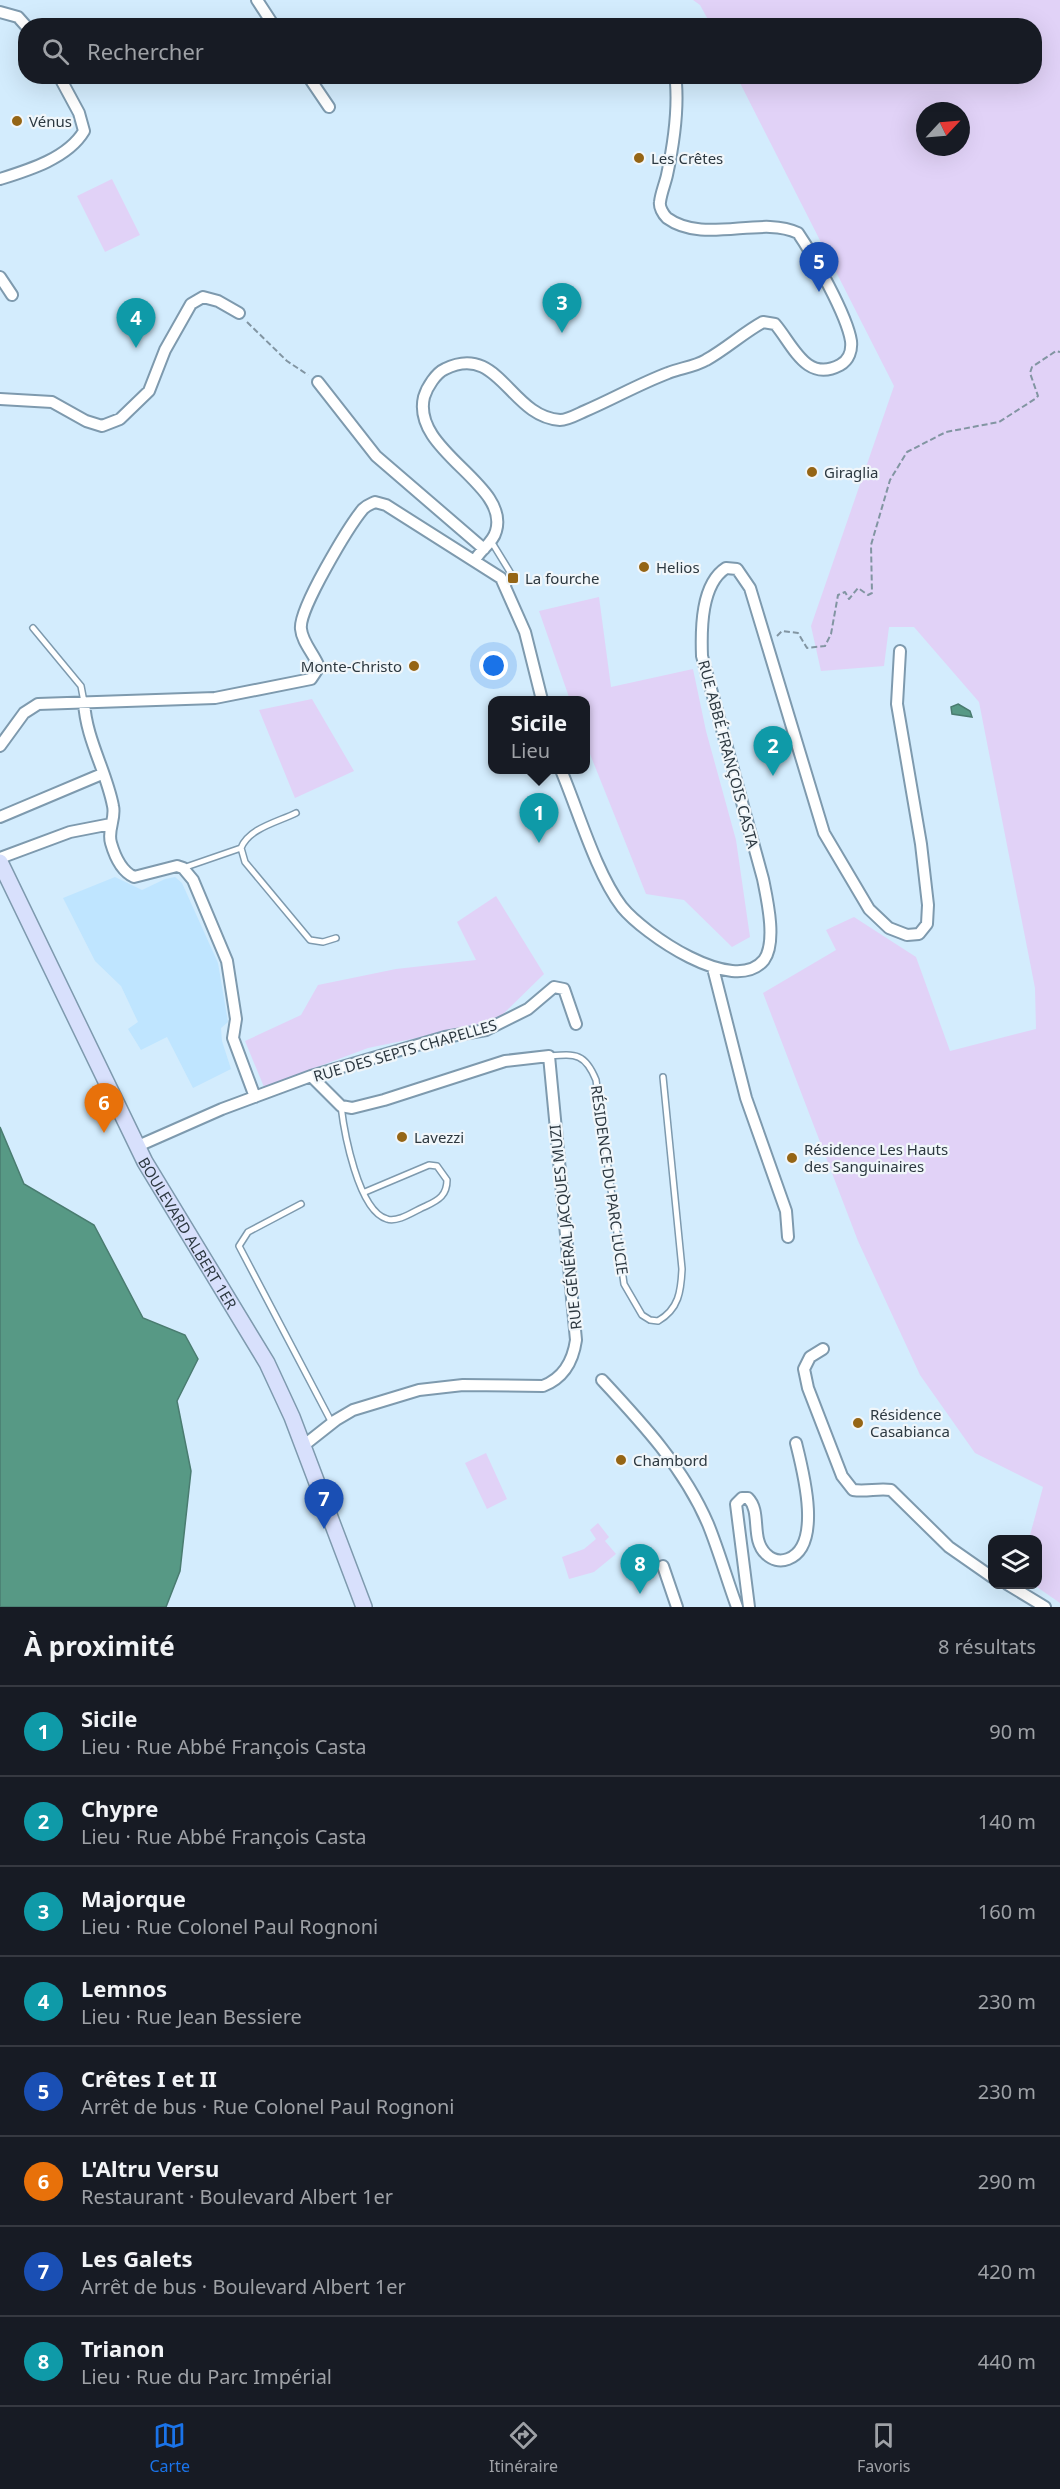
<!DOCTYPE html>
<html lang="fr">
<meta charset="utf-8">
<style>
:root{--surface:#171b24;--page:#20242c;--text:#f1f3f6;--muted:#9ea1a6;--line:#363941;--accent:#1a73e8}
body{margin:0;font-family:"Noto Sans",sans-serif;background:var(--page);color:var(--text)}
.controls{position:absolute;right:18px;bottom:18px;display:grid;overflow:hidden;border-radius:12px;box-shadow:0 6px 24px #0002}
.controls button{width:54px;height:54px;display:grid;place-items:center;padding:0;border:0;border-bottom:2px solid var(--line);background:var(--surface);color:var(--text);font:30px sans-serif}
.compass{position:absolute;left:916px;top:102px;width:54px;height:54px;border-radius:50%;background:var(--surface);box-shadow:0 6px 24px #0002;rotate:64deg}
.you{position:absolute;left:494px;top:666px;width:21px;height:21px;margin:-15px;border:4px solid #fff;border-radius:50%;background:#1a73e8;box-shadow:0 0 0 9px #1a73e833}
.badge{display:grid;place-items:center;width:39px;height:39px;border-radius:50%;background:var(--accent);color:#fff;font-size:20px;font-weight:700}
.pin{position:absolute;translate:-50% -50px;filter:drop-shadow(0 2px 3px #0008)}
.pin::after{content:'';position:absolute;top:32px;width:21px;height:18px;background:inherit;clip-path:polygon(0 0,100% 0,50% 100%)}
.popup{position:absolute;left:488px;top:696px;width:102px;height:78px;box-sizing:border-box;display:grid;place-content:center;border-radius:12px;background:var(--surface);filter:drop-shadow(0 2px 4px #0005);font-size:20px;white-space:nowrap;color:var(--muted)}
.popup b{font-size:22px;color:var(--text)}
.popup::after{content:'';position:absolute;left:50%;top:100%;margin-left:-12px;border:12px solid transparent;border-top-color:var(--surface)}
.list{margin:0;padding:0;list-style:none}
h2{display:flex;justify-content:space-between;align-items:center;height:78px;margin:0;padding:0 24px;font-size:26px}
h2 small{font-size:20px;font-weight:400;color:var(--muted)}
.list li{display:grid;grid-template-columns:39px 1fr auto;gap:18px;align-items:center;box-sizing:border-box;height:90px;padding:0 24px;border-top:2px solid var(--line)}
.list b{display:block;font-size:22px;white-space:nowrap}
.list p{margin:0;font-size:20px;white-space:nowrap;color:var(--muted)}
.list em{font-size:20px;font-style:normal;color:var(--muted)}
.icon{flex:none;width:33px;height:33px;fill:none;stroke:currentColor;stroke-width:2;stroke-linecap:round;stroke-linejoin:round}
.map{position:relative;flex:none;width:1060px;height:1607px;overflow:hidden}
.search{position:absolute;background:var(--surface);box-shadow:0 6px 24px #0002;left:18px;right:18px;top:18px;height:66px;display:flex;align-items:center;gap:15px;box-sizing:border-box;padding:0 21px;border-radius:24px;color:var(--muted);font-size:22px}
.sheet{height:798px;background:var(--surface)}
nav{display:flex;justify-content:space-around;align-items:center;box-sizing:border-box;height:84px;border-top:2px solid var(--line);background:var(--surface);font-size:16px;color:var(--muted)}
nav a{display:grid;justify-items:center;gap:3px}
nav .on{color:var(--accent)}
.map>svg:first-child{display:block}
.built{fill:#bfe5ff}
.green{fill:#e1d2f7;fill-rule:evenodd}
.water{fill:#579985;stroke:#4a7c70;stroke-width:1.5}
.lines{fill:none;stroke-linecap:round;stroke-linejoin:round}
.lane-casing{stroke:#7e9aae;stroke-width:8}
.street-casing{stroke:#7e9aae;stroke-width:14}
.secondary-casing{stroke:#7e9aae;stroke-width:18}
.path{stroke:#8295a2;stroke-width:2;stroke-dasharray:6 3;stroke-linecap:butt}
.lane{stroke:#fff;stroke-width:5}
.street{stroke:#fff;stroke-width:10}
.secondary{stroke:#d8e0fc;stroke-width:15}
.poi-dot{fill:#956515;stroke:#f0f6fa;stroke-width:2}
.labels{text-anchor:middle;dominant-baseline:central;stroke-width:4.5;stroke-linejoin:round;paint-order:stroke}
.poi-label{font-size:15px;fill:#2c3840;stroke:#f0f6fa;text-anchor:start}
.street-label{font-size:15px;fill:#2c3840;stroke:#f0f6fa}
</style>
<div class="map">
<svg width="1060" height="1607" viewBox="0 0 1060 1607">
<rect width="100%" height="100%" fill="#d3ecfd"/>
<path class="built" d="M 115,877 L 142,890 L 165,879 L 175,877 L 182,883 L 218,963 L 228,1022 L 221,1028 L 222,1041 L 231,1069 L 193,1088 L 167,1037 L 141,1050 L 128,1029 L 138,1022 L 121,986 L 95,961 L 63,898 Z"/>
<path class="green" d="M 693,0 L 1060,0 L 1060,1603 L 1034,1585 L 1038,1584 L 1038,1540 L 1029,1539 L 1043,1487 L 975,1453 L 920,1375 L 858,1241 L 763,993 L 836,950 L 826,930 L 854,917 L 916,957 L 950,1051 L 1036,1029 L 1035,988 L 979,702 L 914,627 L 889,627 L 884,666 L 821,671 L 811,626 L 894,386 L 737,77 L 1034,76 L 1034,26 L 711,25 L 700,5 ZM 925,111 L 961,111 L 961,147 L 925,147 Z
M 112,179 L 140,235 L 105,252 L 77,196 Z
M 599,597 L 611,687 L 693,669 L 706,731 L 736,840 L 750,937 L 732,947 L 684,900 L 646,894 L 586,744 L 586,700 L 570,700 L 539,611 Z
M 312,699 L 354,771 L 295,798 L 259,710 Z
M 496,896 L 544,974 L 499,1018 L 480,1025 L 368,1048 L 264,1087 L 245,1041 L 301,1015 L 318,985 L 396,969 L 476,960 L 457,922 Z
M 486,1453 L 507,1499 L 487,1509 L 465,1463 Z
M 598,1523 L 609,1537 L 605,1541 L 616,1554 L 594,1572 L 569,1579 L 562,1557 L 584,1549 L 596,1539 L 590,1530 Z"/>
<path class="water" d="M 958,704 L 970,711 L 972,717 L 952,714 L 951,707 Z
M 0,1127 L 24,1184 L 94,1225 L 143,1318 L 185,1335 L 198,1359 L 177,1401 L 191,1471 L 180,1571 L 166,1607 L 0,1607 Z"/>
<g class="lines">
<defs>
<path id="lane" d="M 491,541 L 510,572 L 510,582 L 506,586
M 33,628 L 81,686 L 84,702
M 296,813 C 278,822 249,828 241,848 L 245,862 L 310,940 L 323,942 L 336,938
M 183,868 L 241,848
M 549,1056 C 576,1054 585,1053 596,1080 L 624,1284 L 642,1315 L 650,1320 L 658,1321 C 679,1309 681,1291 682,1269 L 663,1077
M 341,1106 C 344,1131 358,1211 387,1219 C 398,1223 416,1210 426,1206 C 439,1200 447,1195 447,1180 L 437,1166 L 429,1165 L 365,1192
M 301,1204 L 248,1232 L 239,1246 L 332,1423"/>
<path id="street" d="M 257,0 L 274,26
M 0,12 L 18,17 L 26,26
M 308,76 L 329,107
M 0,179 C 29,170 68,158 84,131 L 79,113 L 59,76
M 0,277 L 12,295
M 318,382 L 376,456 L 484,549
M 0,399 L 52,402 L 86,421 L 102,426 L 120,419 L 149,391 L 165,350 L 191,304 L 203,297 L 218,301 L 239,313
M 475,560 C 481,549 493,543 496,531 C 510,484 411,451 424,397 C 427,387 436,373 445,369 C 499,342 510,417 560,420 C 568,420 578,414 585,411 C 613,399 639,384 668,373 C 680,368 694,367 706,360 C 726,349 743,333 763,322 L 775,324 C 793,345 806,383 840,365 C 849,360 852,350 851,341 C 847,315 813,255 798,233 C 761,215 704,245 667,218 C 663,214 659,207 660,202 C 661,193 665,184 667,175 C 673,147 678,110 676,83
M 84,702 C 86,739 106,770 113,806 C 116,819 107,830 111,843 C 115,857 121,871 134,877 L 177,866 L 183,868 L 193,880 L 227,961 L 236,1019 L 233,1038 L 255,1097
M 0,746 L 24,713 L 38,704 L 215,698 L 311,679 L 319,667 C 314,654 302,642 301,629 C 298,610 349,526 363,509 C 367,505 371,504 375,502 L 386,505 L 501,578 L 525,632 L 542,700
M 561,770 C 578,810 596,873 622,907 C 643,933 734,997 764,960 C 777,942 767,899 763,879 L 702,656 C 701,629 701,584 726,568 L 737,569 L 750,588 L 824,833 L 869,909 L 889,928 L 907,935 L 919,934 L 927,924 L 928,905 L 921,844 L 897,704 L 900,651
M 0,817 L 102,774
M 0,858 L 70,832 L 111,824
M 713,968 L 746,1098 L 786,1211 L 788,1237
M 138,1146 L 222,1109 L 311,1076 L 445,1037 L 486,1030 L 528,1009 L 554,987 L 564,989 L 576,1024
M 823,1349 L 810,1357 L 804,1369 L 808,1388 L 842,1476 L 853,1490 C 867,1492 878,1488 891,1490 L 949,1547 L 992,1577
M 602,1380 C 642,1423 684,1468 708,1524 C 719,1551 727,1580 737,1607
M 303,1446 L 336,1420 L 353,1410 L 419,1390 L 463,1385 L 543,1386 C 564,1378 573,1361 576,1340 L 549,1056 L 505,1061 L 384,1100 L 352,1108 L 341,1106 L 311,1076
M 663,1566 L 677,1607
M 1007,1584 L 1045,1607
M 749,1607 L 736,1504 L 742,1498 L 748,1498 C 762,1512 750,1539 766,1554 C 772,1560 780,1562 788,1559 C 823,1546 803,1471 796,1443"/>
<g id="secondary">
<path id="s1" d="M 0,862 L 145,1162 L 267,1363 L 292,1417 L 364,1607"/>
</g>
</defs>
<use href="#lane" class="lane-casing"/>
<use href="#street" class="street-casing"/>
<use href="#secondary" class="secondary-casing"/>
<path class="path" d="M 247,322 L 287,361 L 308,375
M 777,636 L 782,631 L 798,633 L 807,648 L 825,646 L 831,634 L 838,595 L 845,592 L 849,599 L 858,588 L 868,595 L 872,593 L 871,545 L 890,480 L 907,452 L 946,432 L 999,422 L 1035,399 L 1038,396 L 1030,373 L 1032,367 L 1056,351 L 1060,352"/>
<use href="#lane" class="lane"/>
<use href="#street" class="street"/>
<use href="#secondary" class="secondary"/>
</g>
<g class="poi-dot">
<circle cx="17" cy="121" r="6"/>
<circle cx="639" cy="158" r="6"/>
<circle cx="812" cy="472" r="6"/>
<circle cx="644" cy="567" r="6"/>
<rect x="507" y="572" width="12" height="12" rx="3"/>
<circle cx="414" cy="666" r="6"/>
<circle cx="402" cy="1137" r="6"/>
<circle cx="792" cy="1158" r="6"/>
<circle cx="858" cy="1423" r="6"/>
<circle cx="621" cy="1460" r="6"/>
</g>
<g class="labels">
<g class="poi-label">
<text x="29" y="121">Vénus</text>
<text x="651" y="158">Les Crêtes</text>
<text x="824" y="472">Giraglia</text>
<text x="656" y="567">Helios</text>
<text x="525" y="578">La fourche</text>
<text x="402" y="666" text-anchor="end">Monte-Christo</text>
<text x="414" y="1137">Lavezzi</text>
<text x="804" y="1149">Résidence Les Hauts<tspan x="804" dy="17">des Sanguinaires</tspan></text>
<text x="870" y="1414">Résidence<tspan x="870" dy="17">Casabianca</tspan></text>
<text x="633" y="1460">Chambord</text>
</g>
<g class="street-label">
<text transform="translate(729 754) rotate(75)">RUE ABBÉ FRANÇOIS CASTA</text>
<text transform="translate(405 1050) rotate(-16)">RUE DES SEPTS CHAPELLES</text>
<text transform="translate(610 1180) rotate(82)">RÉSIDENCE DU PARC LUCIE</text>
<text transform="translate(565 1227) rotate(-96)">RUE GÉNÉRAL JACQUES MUZI</text>
<text stroke="none"><textPath href="#s1" startOffset="416">BOULEVARD ALBERT 1ER</textPath></text>
</g>
</g>
</svg>
<div class="controls">
<button><svg class="icon" aria-label="layers" viewBox="0 0 24 24"><path d="M12 4l9 5-9 5-9-5zM3 14l9 5 9-5"/></svg></button>
</div>
<svg class="compass" viewBox="-18 -18 36 36"><path d="M0-13l5 13h-10z" fill="#e53935"/><path d="M0 13l5-13h-10z" fill="#9ea1a6"/></svg>
<div class="you"></div>
<div class="pin badge" style="left:539px;top:843px;background:#0f9aa8">1</div>
<div class="popup"><b>Sicile</b>Lieu</div>
<div class="pin badge" style="left:773px;top:776px;background:#0f9aa8">2</div>
<div class="pin badge" style="left:562px;top:333px;background:#0f9aa8">3</div>
<div class="pin badge" style="left:136px;top:348px;background:#0f9aa8">4</div>
<div class="pin badge" style="left:819px;top:292px;background:#1a4fb4">5</div>
<div class="pin badge" style="left:104px;top:1133px;background:#e8710a">6</div>
<div class="pin badge" style="left:324px;top:1529px;background:#1a4fb4">7</div>
<div class="pin badge" style="left:640px;top:1594px;background:#0f9aa8">8</div>
<div class="search"><svg class="icon" aria-label="search" viewBox="0 0 24 24"><circle cx="10" cy="10" r="6"/><path d="M15 15l6 6"/></svg>Rechercher</div>
</div>
<section class="sheet">
<h2>À proximité<small>8 résultats</small></h2>
<ul class="list">
<li><span class="badge" style="background:#0f9aa8">1</span><div><b>Sicile</b><p>Lieu · Rue Abbé François Casta</p></div><em>90 m</em></li>
<li><span class="badge" style="background:#0f9aa8">2</span><div><b>Chypre</b><p>Lieu · Rue Abbé François Casta</p></div><em>140 m</em></li>
<li><span class="badge" style="background:#0f9aa8">3</span><div><b>Majorque</b><p>Lieu · Rue Colonel Paul Rognoni</p></div><em>160 m</em></li>
<li><span class="badge" style="background:#0f9aa8">4</span><div><b>Lemnos</b><p>Lieu · Rue Jean Bessiere</p></div><em>230 m</em></li>
<li><span class="badge" style="background:#1a4fb4">5</span><div><b>Crêtes I et II</b><p>Arrêt de bus · Rue Colonel Paul Rognoni</p></div><em>230 m</em></li>
<li><span class="badge" style="background:#e8710a">6</span><div><b>L'Altru Versu</b><p>Restaurant · Boulevard Albert 1er</p></div><em>290 m</em></li>
<li><span class="badge" style="background:#1a4fb4">7</span><div><b>Les Galets</b><p>Arrêt de bus · Boulevard Albert 1er</p></div><em>420 m</em></li>
<li><span class="badge" style="background:#0f9aa8">8</span><div><b>Trianon</b><p>Lieu · Rue du Parc Impérial</p></div><em>440 m</em></li>
</ul>
</section>
<nav>
<a class="on"><svg class="icon" aria-label="map" viewBox="0 0 24 24"><path d="M3 6l6-2 6 2 6-2v14l-6 2-6-2-6 2zM9 4v14M15 6v14"/></svg>Carte</a>
<a><svg class="icon" aria-label="directions" viewBox="0 0 24 24"><path d="M12 3l9 9-9 9-9-9zM9 14v-3h6M13 9l2 2-2 2"/></svg>Itinéraire</a>
<a><svg class="icon" aria-label="saved" viewBox="0 0 24 24"><path d="M7 4h10v16l-5-4-5 4z"/></svg>Favoris</a>
</nav>
